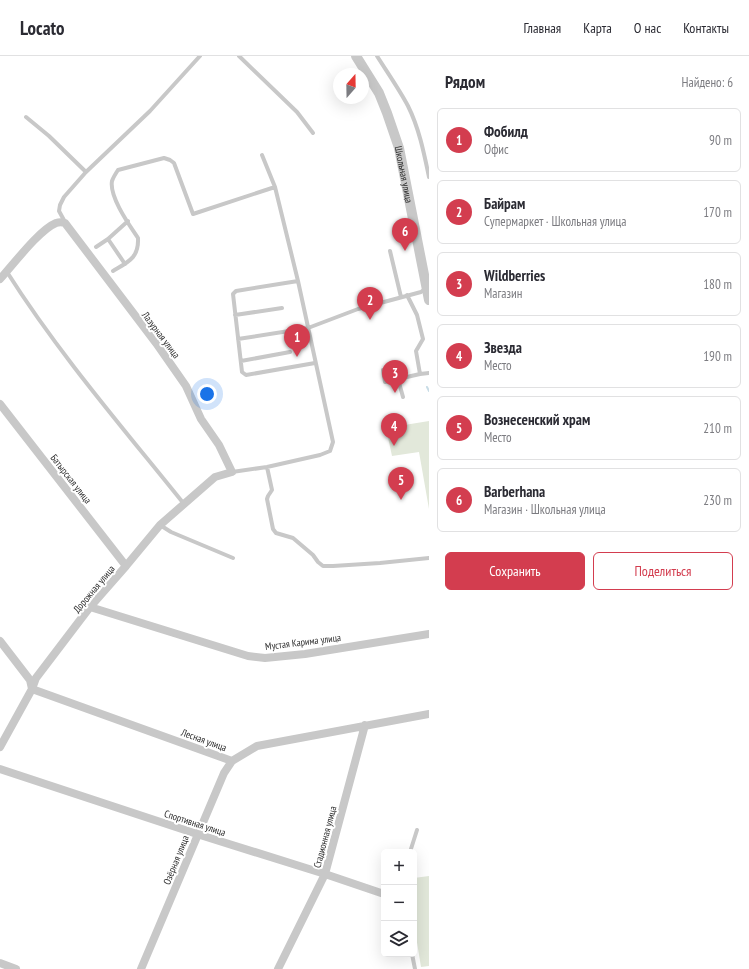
<!DOCTYPE html>
<html lang="ru">
<meta charset="utf-8">
<style>
:root{--surface:#fff;--page:#f7f7f7;--text:#2b2b33;--muted:#7c7c81;--line:#e1e1e2;--accent:#d33d4f}
body{margin:0;font-family:"PT Sans Narrow",sans-serif;background:var(--page);color:var(--text)}
.controls{position:absolute;right:12px;bottom:12px;display:grid;overflow:hidden;border-radius:6px;box-shadow:0 4px 16px #0002}
.controls button{width:36px;height:36px;display:grid;place-items:center;padding:0;border:0;border-bottom:1px solid var(--line);background:var(--surface);color:var(--text);font:20px sans-serif}
.compass{position:absolute;left:333px;top:12px;width:36px;height:36px;border-radius:50%;background:var(--surface);box-shadow:0 4px 16px #0002;rotate:20deg}
.you{position:absolute;left:207px;top:338px;width:14px;height:14px;margin:-10px;border:3px solid #fff;border-radius:50%;background:#1a73e8;box-shadow:0 0 0 6px #1a73e833}
.badge{display:grid;place-items:center;width:26px;height:26px;border-radius:50%;background:var(--accent);color:#fff;font-size:13px;font-weight:700}
.pin{position:absolute;translate:-50% -33px;filter:drop-shadow(0 1px 2px #0008)}
.pin::after{content:'';position:absolute;top:21px;width:14px;height:12px;background:inherit;clip-path:polygon(0 0,100% 0,50% 100%)}
.list{margin:0;padding:0;list-style:none}
h2{display:flex;justify-content:space-between;align-items:center;height:52px;margin:0;padding:0 16px;font-size:17px}
h2 small{font-size:13px;font-weight:400;color:var(--muted)}
.list li{display:grid;grid-template-columns:26px 1fr auto;gap:12px;align-items:center;box-sizing:border-box;height:64px;margin:0 8px 8px;padding:0 8px;border:1px solid var(--line);border-radius:6px}
.list b{display:block;font-size:15px;white-space:nowrap}
.list p{margin:0;font-size:13px;white-space:nowrap;color:var(--muted)}
.list em{font-size:13px;font-style:normal;color:var(--muted)}
.actions{display:flex;gap:8px;padding:12px 16px}
.actions a{flex:1;padding:9px 0;border:1px solid var(--accent);border-radius:6px;text-align:center;font-size:14px;color:var(--accent)}
.actions .main{background:var(--accent);color:#fff}
.icon{flex:none;width:22px;height:22px;fill:none;stroke:currentColor;stroke-width:2;stroke-linecap:round;stroke-linejoin:round}
.map{position:relative;flex:none;width:429px;height:913px;overflow:hidden}
header{display:flex;align-items:center;gap:24px;box-sizing:border-box;height:56px;padding:0 20px;background:var(--surface);border-bottom:1px solid var(--line)}
header strong{font-size:19px}
nav{display:flex;gap:22px;margin-inline-start:auto;font-size:14px}
main{display:flex}
aside{flex:1;background:var(--surface)}
.map>svg:first-child{display:block}
.green{fill:#e2e8da}
.lines{fill:none;stroke-linecap:round;stroke-linejoin:round}
.stream{stroke:#c8dce6;stroke-width:2}
.service{stroke:#c8c8c8;stroke-width:4}
.minor{stroke:#c8c8c8;stroke-width:8}
.tertiary{stroke:#c8c8c8;stroke-width:10}
.labels{text-anchor:middle;dominant-baseline:central;stroke-width:4;stroke-linejoin:round;paint-order:stroke}
.street-label{font-size:10px;fill:#2b2b2b;stroke:#fff}
</style>
<header>
<strong>Locato</strong>
<nav><a>Главная</a><a>Карта</a><a>О нас</a><a>Контакты</a></nav>
</header>
<main>
<div class="map">
<svg width="429" height="913" viewBox="0 0 429 913">
<rect width="100%" height="100%" fill="#fff"/>
<path class="green" d="M 429,365 L 429,453 L 419,396 L 392,400 L 386,372 Z
M 429,820 L 429,910 L 421,911 L 414,868 L 414,822 Z"/>
<g class="lines">
<path class="stream" d="M 427,331 L 429,335"/>
<path class="service" d="M 239,0 L 297,56 L 313,77
M 377,0 C 387,16 399,33 408,50 C 419,72 424,97 429,121
M 26,61 L 49,80 L 86,116
M 65,166 L 59,155 L 60,149 L 64,141 L 86,116 L 150,55 L 200,0
M 108,183 L 125,208
M 96,191 L 108,183 L 128,165
M 390,195 L 401,241
M 113,215 C 128,206 139,202 138,182 C 130,170 109,141 112,125 C 113,122 116,117 118,114 L 164,102 L 170,104 L 174,107 L 193,158 L 275,131
M 7,216 C 59,298 123,372 184,448
M 298,225 L 236,235 L 233,238 L 242,316 L 246,319 L 315,307
M 407,239 L 417,259 L 423,283 L 416,295 L 420,318 L 429,317
M 235,259 L 282,252
M 238,283 L 308,272 L 358,253 L 421,236 L 426,232
M 241,305 L 290,296
M 383,314 L 385,326 L 420,318
M 398,323 L 403,341
M 267,411 L 272,434 L 268,440 L 267,443 L 273,473 L 276,477 L 293,482 L 313,499 L 318,506 L 323,510 L 333,510 L 380,507 L 429,502
M 232,416 L 267,411 L 320,399 L 330,395 L 333,386 L 298,225 L 275,131 L 262,99
M 160,469 L 171,476 L 233,502
M 410,796 L 417,774
M 412,898 L 415,913"/>
<path class="minor" d="M 0,223 C 13,209 39,174 56,167 C 59,166 62,166 65,167 L 156,287 L 186,330 L 201,363 L 219,389 L 232,416 L 215,421 L 160,469 L 126,510 L 90,551 L 36,622 L 32,633 L 0,691
M 0,348 L 126,510
M 90,551 L 248,600 L 265,602 L 305,598 L 429,578
M 0,585 L 30,624 L 32,633 L 232,705 L 257,690 L 429,658
M 0,713 L 197,778 L 325,818 L 384,838
M 0,907 L 16,913
M 141,913 L 224,717 L 232,705
M 278,913 L 325,818 L 365,669"/>
<path class="tertiary" id="s1" d="M 356,0 L 379,37 L 387,57 L 399,92 L 429,244"/>
</g>
<g class="labels">
<g class="street-label">
<text stroke="none"><textPath href="#s1" startOffset="129">Школьная улица</textPath></text>
<text transform="translate(161 279) rotate(53)">Лазурная улица</text>
<text transform="translate(71 423) rotate(52)">Батырская улица</text>
<text transform="translate(94 533) rotate(-50)">Дорожная улица</text>
<text transform="translate(303 586) rotate(-7)">Мустая Карима улица</text>
<text transform="translate(204 684) rotate(20)">Лесная улица</text>
<text transform="translate(195 767) rotate(18)">Спортивная улица</text>
<text transform="translate(325 781) rotate(-75)">Стадионная улица</text>
<text transform="translate(176 804) rotate(-68)">Озёрная улица</text>
</g>
</g>
</svg>
<div class="controls">
<button>+</button>
<button>−</button>
<button><svg class="icon" aria-label="layers" viewBox="0 0 24 24"><path d="M12 4l9 5-9 5-9-5zM3 14l9 5 9-5"/></svg></button>
</div>
<svg class="compass" viewBox="-18 -18 36 36"><path d="M0-13l5 13h-10z" fill="#e53935"/><path d="M0 13l5-13h-10z" fill="#7c7c81"/></svg>
<div class="you"></div>
<div class="pin badge" style="left:297px;top:301px">1</div>
<div class="pin badge" style="left:370px;top:264px">2</div>
<div class="pin badge" style="left:395px;top:337px">3</div>
<div class="pin badge" style="left:394px;top:390px">4</div>
<div class="pin badge" style="left:401px;top:444px">5</div>
<div class="pin badge" style="left:405px;top:195px">6</div>
</div>
<aside>
<h2>Рядом<small>Найдено: 6</small></h2>
<ul class="list">
<li><span class="badge">1</span><div><b>Фобилд</b><p>Офис</p></div><em>90 m</em></li>
<li><span class="badge">2</span><div><b>Байрам</b><p>Супермаркет · Школьная улица</p></div><em>170 m</em></li>
<li><span class="badge">3</span><div><b>Wildberries</b><p>Магазин</p></div><em>180 m</em></li>
<li><span class="badge">4</span><div><b>Звезда</b><p>Место</p></div><em>190 m</em></li>
<li><span class="badge">5</span><div><b>Вознесенский храм</b><p>Место</p></div><em>210 m</em></li>
<li><span class="badge">6</span><div><b>Barberhana</b><p>Магазин · Школьная улица</p></div><em>230 m</em></li>
</ul>
<div class="actions"><a class="main">Сохранить</a><a>Поделиться</a></div>
</aside>
</main>
